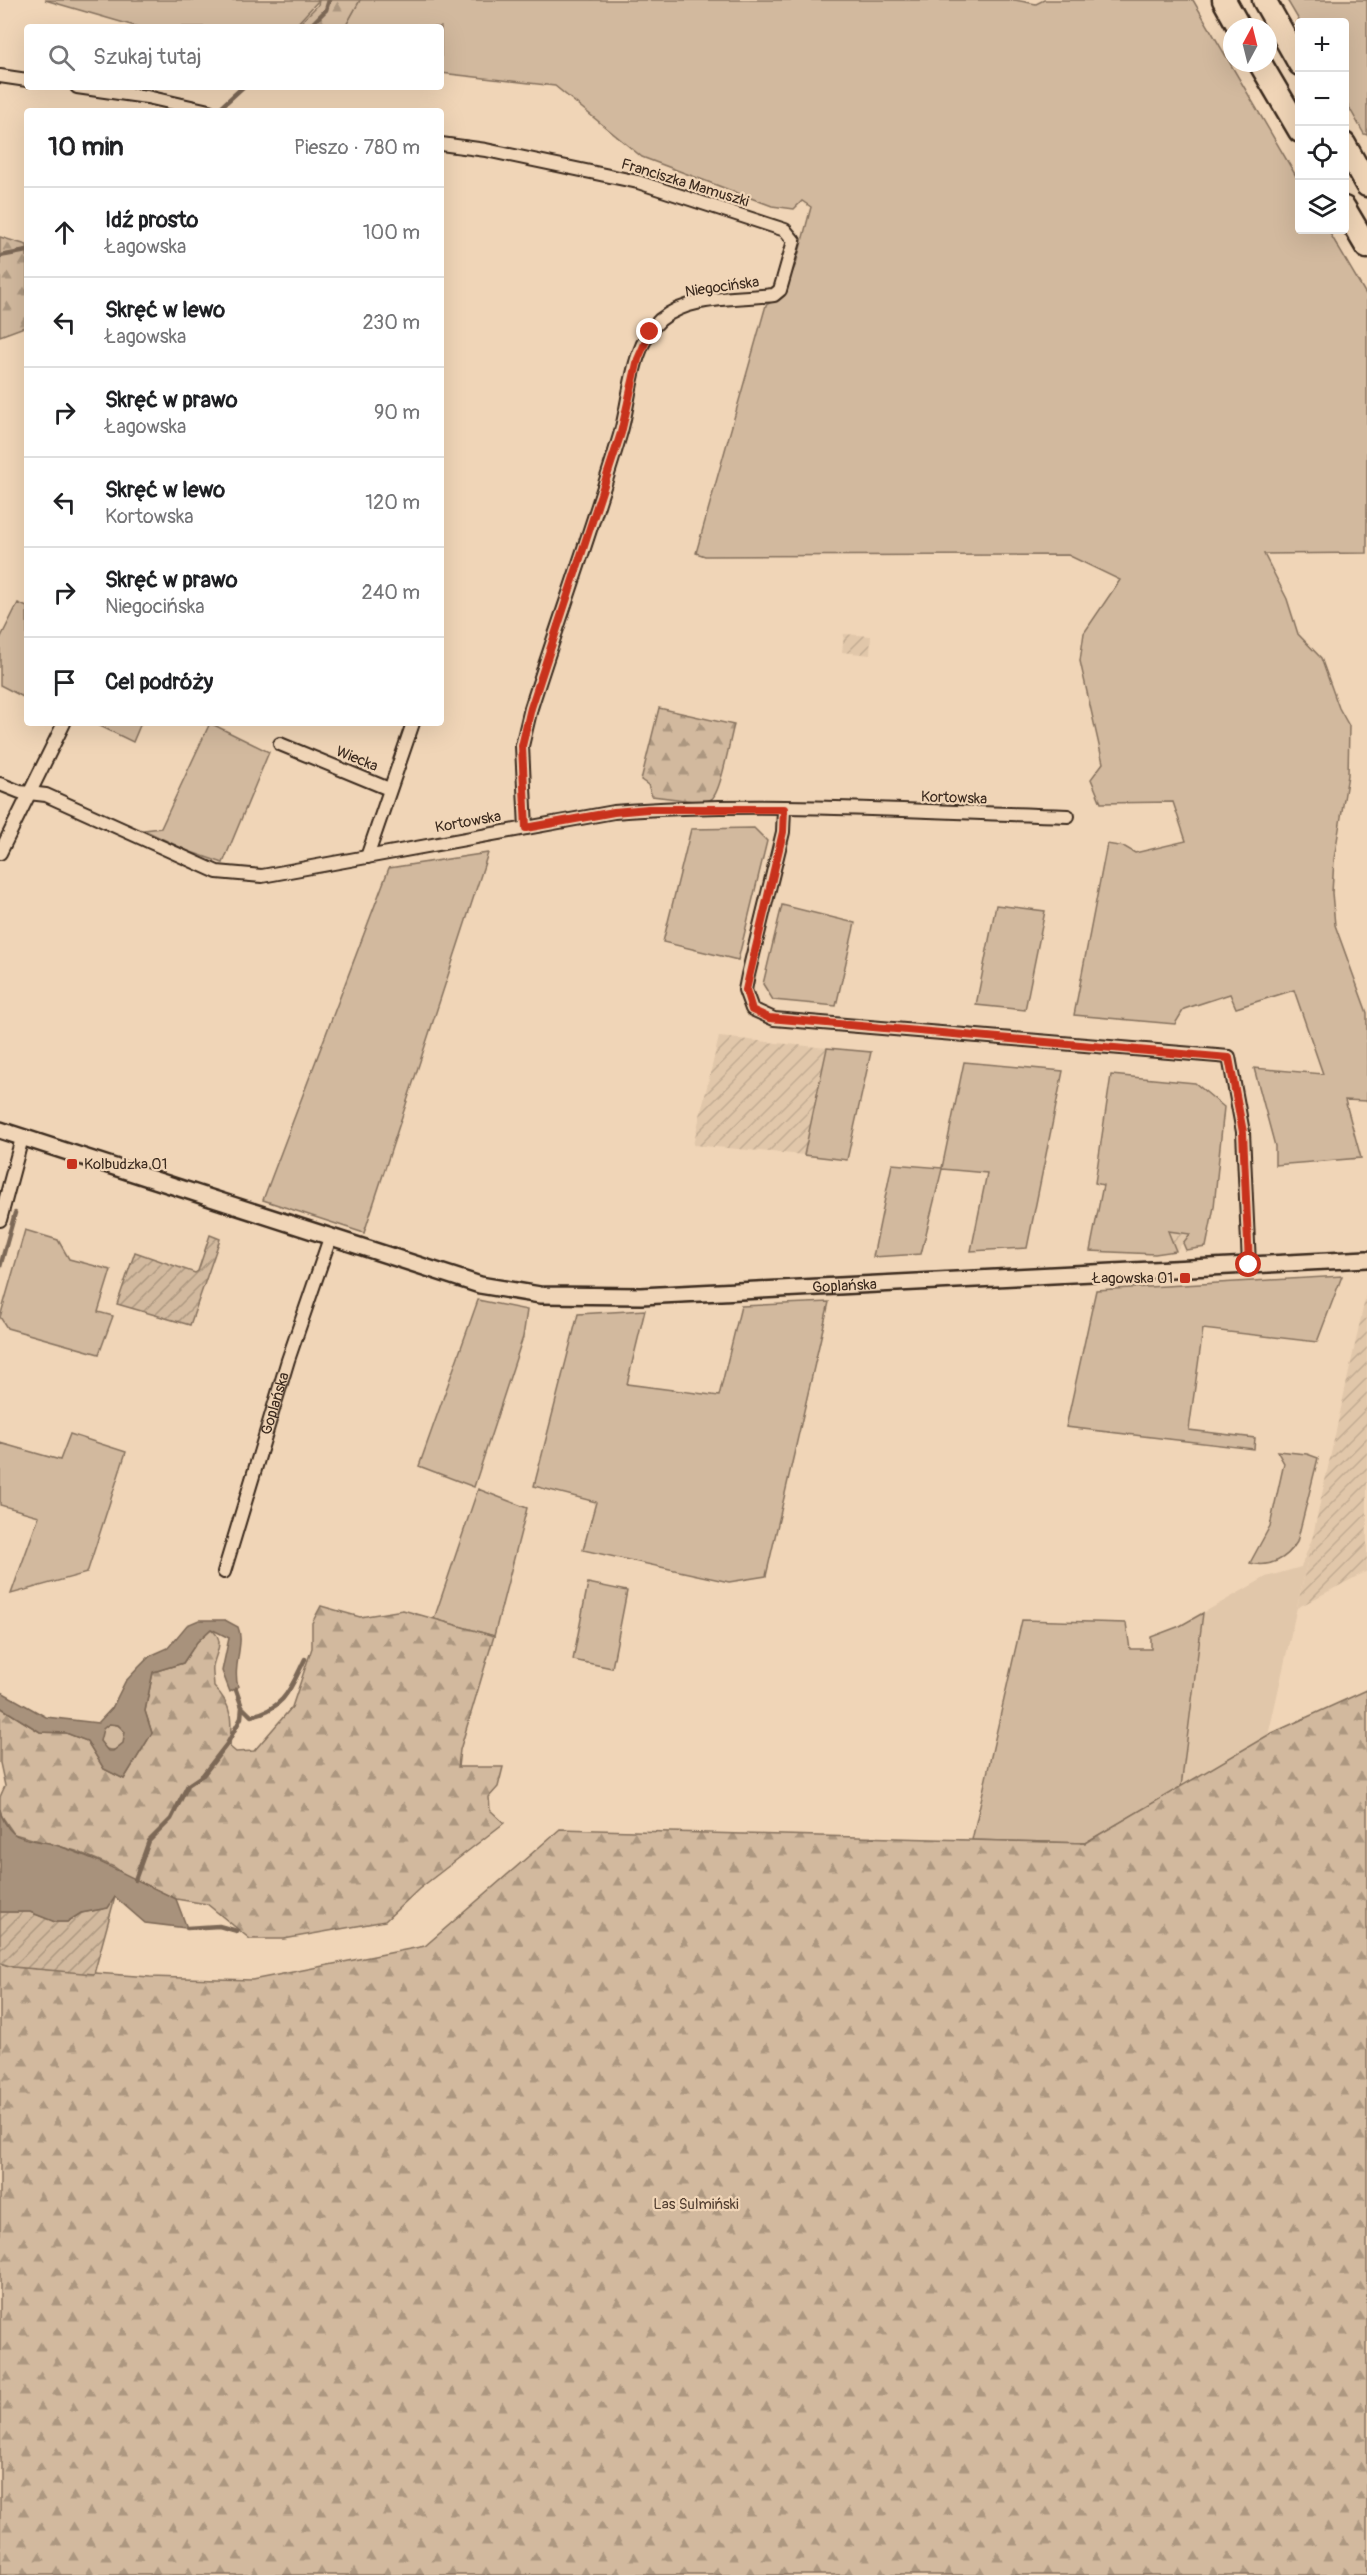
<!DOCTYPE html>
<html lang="pl">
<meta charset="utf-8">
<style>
:root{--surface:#fff;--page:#f6f6f6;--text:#202124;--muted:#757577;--line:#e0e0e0}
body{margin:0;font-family:Pangolin,sans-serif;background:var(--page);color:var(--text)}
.controls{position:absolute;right:18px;top:18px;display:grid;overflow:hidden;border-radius:6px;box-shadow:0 6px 24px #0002}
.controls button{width:54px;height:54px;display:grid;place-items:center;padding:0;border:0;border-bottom:2px solid var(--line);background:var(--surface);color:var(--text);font:30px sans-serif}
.compass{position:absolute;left:1223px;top:18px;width:54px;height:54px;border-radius:50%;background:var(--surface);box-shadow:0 6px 24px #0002;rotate:7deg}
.stop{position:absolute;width:18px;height:18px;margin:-14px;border:4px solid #c8321e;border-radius:50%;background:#fff}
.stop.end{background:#c8321e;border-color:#fff;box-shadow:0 2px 6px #0008}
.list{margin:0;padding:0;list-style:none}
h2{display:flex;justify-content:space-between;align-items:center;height:78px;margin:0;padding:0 24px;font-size:26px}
h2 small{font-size:20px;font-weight:400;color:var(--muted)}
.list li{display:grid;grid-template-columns:39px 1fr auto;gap:18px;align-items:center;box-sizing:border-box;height:90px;padding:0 24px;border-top:2px solid var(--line)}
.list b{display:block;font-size:22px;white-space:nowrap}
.list p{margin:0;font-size:20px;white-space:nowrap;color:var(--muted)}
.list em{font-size:20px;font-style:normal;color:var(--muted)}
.icon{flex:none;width:33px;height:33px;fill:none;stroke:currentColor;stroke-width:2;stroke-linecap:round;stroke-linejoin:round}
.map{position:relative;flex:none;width:1367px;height:2575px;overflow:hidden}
.search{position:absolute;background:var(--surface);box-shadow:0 6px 24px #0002;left:24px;top:24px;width:420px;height:66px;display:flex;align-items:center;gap:15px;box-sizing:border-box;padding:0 21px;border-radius:6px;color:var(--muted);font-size:22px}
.panel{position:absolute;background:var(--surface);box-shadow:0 6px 24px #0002;left:24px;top:108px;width:420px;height:618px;border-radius:6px}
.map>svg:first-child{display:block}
.built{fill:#e1c7aa}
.industrial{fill:url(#industrial-furrows)}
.grass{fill:#d2b99e;stroke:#86725e;stroke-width:1.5}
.forest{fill:url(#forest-firs);stroke:#86725e;stroke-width:1.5}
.garden{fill:url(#garden-furrows);stroke:#86725e;stroke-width:1.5}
.water{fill:#a8927b;stroke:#7c6856;stroke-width:1.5;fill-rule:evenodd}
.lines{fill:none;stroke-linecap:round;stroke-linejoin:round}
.stream{stroke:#7c6856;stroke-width:4.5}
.minor-casing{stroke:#3b2a1e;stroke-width:16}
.tertiary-casing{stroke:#3b2a1e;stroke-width:20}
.motorway-casing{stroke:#3b2a1e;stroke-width:27}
.minor{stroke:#f0d5b7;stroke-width:12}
.tertiary{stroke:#f0d5b7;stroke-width:15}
.motorway{stroke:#f0d5b7;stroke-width:22}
.route{stroke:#c8321e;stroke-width:8}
.poi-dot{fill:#c8321e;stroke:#f0d5b7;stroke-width:2}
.labels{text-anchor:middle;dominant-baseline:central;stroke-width:4.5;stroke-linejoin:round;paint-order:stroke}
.street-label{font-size:15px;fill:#3b2a1e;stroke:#f0d5b7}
.poi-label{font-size:15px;fill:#3b2a1e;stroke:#f0d5b7;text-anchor:start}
.park-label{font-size:15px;fill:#523f31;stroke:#f0d5b7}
</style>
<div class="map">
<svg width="1367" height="2575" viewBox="0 0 1367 2575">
<defs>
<pattern id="industrial-furrows" width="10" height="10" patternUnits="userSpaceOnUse" patternTransform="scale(1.5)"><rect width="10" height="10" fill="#e1c7aa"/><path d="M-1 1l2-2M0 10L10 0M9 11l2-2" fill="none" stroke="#c2ab92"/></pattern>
<pattern id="forest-firs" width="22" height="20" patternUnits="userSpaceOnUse" patternTransform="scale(1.5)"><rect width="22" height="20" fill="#d2b99e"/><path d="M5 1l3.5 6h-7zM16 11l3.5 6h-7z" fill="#ac9780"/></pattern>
<pattern id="garden-furrows" width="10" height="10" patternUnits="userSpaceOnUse" patternTransform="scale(1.5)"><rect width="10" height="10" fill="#d2b99e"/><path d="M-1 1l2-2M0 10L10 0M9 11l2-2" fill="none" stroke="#ac9780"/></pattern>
</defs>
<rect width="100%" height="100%" fill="#f0d5b7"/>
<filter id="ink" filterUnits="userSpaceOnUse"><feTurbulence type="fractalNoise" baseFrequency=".0167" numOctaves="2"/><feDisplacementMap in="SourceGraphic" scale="12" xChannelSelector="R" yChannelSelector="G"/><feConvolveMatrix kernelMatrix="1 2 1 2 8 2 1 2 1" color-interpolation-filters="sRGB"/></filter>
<g filter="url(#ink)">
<path class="built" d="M 1313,1536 L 1268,1736 L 1181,1787 L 1203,1613 L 1266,1577 L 1301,1567 Z"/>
<path class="industrial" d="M 844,634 L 871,636 L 870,655 L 842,652 Z
M 719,1037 L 827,1048 L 804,1155 L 693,1145 Z
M 1167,1231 L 1191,1234 L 1176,1251 Z
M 1367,1290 L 1367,1571 L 1297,1608 Z"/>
<path class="grass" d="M 45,0 L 319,0 L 294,27 L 138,27 Z
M 360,0 L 1015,0 L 1036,4 L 1044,0 L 1193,0 L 1299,181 L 1300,230 L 1328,230 L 1367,296 L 1367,553 L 1264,554 L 1287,599 L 1298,634 L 1321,658 L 1339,708 L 1349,726 L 1348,775 L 1334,859 L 1332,893 L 1335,925 L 1367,1013 L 1367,1101 L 1345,1100 L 1361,1158 L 1275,1165 L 1275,1146 L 1254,1068 L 1323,1074 L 1294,990 L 1236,1008 L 1230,994 L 1184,1009 L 1175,1024 L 1074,1015 L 1107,844 L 1125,847 L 1135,853 L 1186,841 L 1173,802 L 1101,803 L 1091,779 L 1103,763 L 1080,661 L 1084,633 L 1120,580 L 1068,555 L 705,556 L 696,553 L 766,305 L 781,297 L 796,264 L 811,207 L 802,201 L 794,209 L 772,206 L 642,157 L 555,86 L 441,73 L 441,27 L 345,27 Z
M 1287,0 L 1367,0 L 1367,135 L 1364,134 L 1345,100 L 1344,22 L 1300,22 Z
M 18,603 L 27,607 L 27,699 L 0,685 L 0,639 Z
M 94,723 L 141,723 L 133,742 Z
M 210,723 L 269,752 L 223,863 L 188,851 L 144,830 L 161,828 Z
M 754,828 L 767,841 L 738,960 L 663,942 L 691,829 Z
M 488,853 L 364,1233 L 263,1200 L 389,868 Z
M 782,905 L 855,923 L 836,1006 L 773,1000 L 763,984 Z
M 996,905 L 1045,911 L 1025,1010 L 976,1005 Z
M 827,1048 L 871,1052 L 847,1160 L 804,1155 Z
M 964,1062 L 1063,1071 L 1027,1248 L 971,1251 L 987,1173 L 942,1169 L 921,1254 L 873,1257 L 892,1164 L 942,1168 Z
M 1111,1075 L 1195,1083 L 1224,1107 L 1214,1207 L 1206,1247 L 1186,1250 L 1183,1243 L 1190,1234 L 1168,1231 L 1176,1251 L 1155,1254 L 1090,1251 L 1103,1185 L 1095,1183 Z
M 25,1230 L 58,1240 L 69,1259 L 111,1270 L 98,1312 L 113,1316 L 99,1354 L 7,1328 L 0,1317 Z
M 1342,1276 L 1317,1342 L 1203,1329 L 1189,1430 L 1255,1438 L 1254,1449 L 1066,1427 L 1096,1290 Z
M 478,1300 L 527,1310 L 523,1337 L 474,1487 L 419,1466 Z
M 829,1302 L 766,1576 L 729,1582 L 583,1550 L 596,1502 L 534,1486 L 578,1314 L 645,1310 L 627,1384 L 719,1396 L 741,1306 Z
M 70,1434 L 126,1452 L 87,1573 L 11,1594 L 39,1516 L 0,1505 L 0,1443 L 60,1460 Z
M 1277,1451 L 1307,1454 L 1318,1458 L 1297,1542 C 1287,1559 1270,1568 1250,1563 L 1270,1526 L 1284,1463 Z
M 478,1489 L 527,1508 L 494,1636 L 434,1619 Z
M 588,1583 L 627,1591 L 612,1668 L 573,1660 Z
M 1203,1613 L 1181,1787 L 1085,1843 L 972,1840 L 1022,1620 L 1126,1623 L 1130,1649 L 1151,1649 L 1151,1637 L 1180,1626 Z
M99 1737a13 13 0 1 1 26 0a13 13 0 1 1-26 0Z"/>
<path class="forest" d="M 319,0 L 360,0 L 345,27 L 296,27 L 318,5 Z
M 0,237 L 27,245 L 27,326 L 0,336 Z
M 659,708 L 734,725 C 729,742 723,783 714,796 C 712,801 706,801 702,802 L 652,796 L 648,785 L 641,780 Z
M 321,1606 L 360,1617 L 403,1610 L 494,1636 L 460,1750 L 458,1767 L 503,1767 L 498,1787 L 489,1797 L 490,1810 L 504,1823 L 419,1889 L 385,1921 L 284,1939 L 250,1939 L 207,1904 L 176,1899 L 127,1876 L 114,1867 L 76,1851 L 14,1834 L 1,1815 L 0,1809 L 0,1797 L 5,1786 L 0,1763 L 0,1707 L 40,1732 L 66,1733 L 87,1741 L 104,1769 L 124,1779 L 152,1733 L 145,1711 L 153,1672 L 183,1663 L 197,1642 L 211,1629 C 226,1641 216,1651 213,1666 C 212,1672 214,1680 214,1687 C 233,1705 232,1722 230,1747 L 236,1752 L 254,1751 L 292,1707 L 312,1648 L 312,1623 Z
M 1367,1690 L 1367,2575 L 0,2575 L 0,1963 L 13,1967 L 150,1977 L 252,1980 L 425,1946 L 560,1829 L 1085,1843 L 1270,1734 Z"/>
<path class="garden" d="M 210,1235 L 220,1239 L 190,1325 L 117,1304 L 135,1252 L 195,1273 L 198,1271 Z
M 115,1897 L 94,1974 L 13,1967 L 0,1963 L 0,1912 L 30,1912 L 56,1922 L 67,1922 L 81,1913 L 107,1908 Z"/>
<path class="water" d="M 199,1620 L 225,1620 L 238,1627 C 245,1643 232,1666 238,1687 L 230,1692 L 222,1671 L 229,1638 L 211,1629 L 197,1642 L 183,1663 L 153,1672 L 145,1711 L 152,1733 L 124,1779 L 104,1769 L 87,1741 L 66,1733 L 40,1732 L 0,1707 L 0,1691 L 46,1717 L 98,1723 L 112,1708 L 125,1682 L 139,1667 L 150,1656 L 168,1648 L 187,1625 ZM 109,1724 L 118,1725 L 125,1732 L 123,1743 L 113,1751 L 108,1751 L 100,1741 L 103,1729 Z
M 0,1809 C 1,1817 7,1828 13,1833 C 21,1840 39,1841 49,1843 C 94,1856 133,1879 176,1899 L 187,1928 L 145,1923 L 115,1897 L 108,1908 L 81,1913 L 67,1922 L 55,1922 L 30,1912 L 0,1912 Z"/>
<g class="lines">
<path class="stream" d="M 309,27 L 326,10 L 329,0
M 220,108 L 243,87
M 0,256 L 27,251
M 0,1267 L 15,1213
M 236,1690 L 242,1707 L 251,1716 C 285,1709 291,1687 305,1659
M 135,1880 L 149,1841 L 171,1819 L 188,1785 L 203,1775 L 227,1744 L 241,1718 L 242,1707
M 187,1928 L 219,1926 L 237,1931"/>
<defs>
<g id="minor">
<path d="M 0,76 L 27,80"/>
<path d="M 77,87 L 147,97 L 209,111"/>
<path d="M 441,144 L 486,150 L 638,182 L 785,230 L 794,241 L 780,290 L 774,295 C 738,299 690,295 660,320 C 630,347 631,399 620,435 C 593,526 560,617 531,708 L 522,746 L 526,828"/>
<path d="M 280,744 L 389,789"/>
<path d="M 0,784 L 20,792 L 46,795 L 217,872 L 262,876 L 614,812 C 764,800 918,812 1068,816"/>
<path d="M 784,809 L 783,832 L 748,975 L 745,990 L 752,1009 L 774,1019 L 1229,1057 L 1243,1132 L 1249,1265"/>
<path d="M 0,853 L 64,723"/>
<path d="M 367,857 L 413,723"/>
<path d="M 0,1220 L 22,1138"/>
<path id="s1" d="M 224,1572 L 288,1360 L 330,1238"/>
</g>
<g id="tertiary">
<path id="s2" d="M 0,1130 L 480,1285 L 540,1295 L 641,1296 L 1367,1259"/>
</g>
<path id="motorway" d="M 1224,0 L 1239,27
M 1264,0 L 1300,64
M 1260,63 L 1300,131
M 1344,144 L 1367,185
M 1344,208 L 1367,247"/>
</defs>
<use href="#minor" class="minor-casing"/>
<use href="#tertiary" class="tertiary-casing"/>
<use href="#motorway" class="motorway-casing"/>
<use href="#minor" class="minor"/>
<use href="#tertiary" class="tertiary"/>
<use href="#motorway" class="motorway"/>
</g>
</g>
<g class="lines" filter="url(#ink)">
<path class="route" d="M 650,332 L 638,359 L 621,433 L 531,708 L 522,746 L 526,828 L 614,812 L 648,809 L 784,809 L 783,832 L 746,990 L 752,1010 L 769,1018 L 1229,1058 L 1243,1132 L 1249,1265"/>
</g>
<g class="poi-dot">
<rect x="66" y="1158" width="12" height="12" rx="3"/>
<rect x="1179" y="1272" width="12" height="12" rx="3"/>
</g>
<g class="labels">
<g class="street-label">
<text transform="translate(685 183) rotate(17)">Franciszka Mamuszki</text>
<text transform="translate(722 287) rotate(-8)">Niegocińska</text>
<text transform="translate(357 759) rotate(22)">Wiecka</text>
<text transform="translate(954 798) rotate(2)">Kortowska</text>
<text transform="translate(468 822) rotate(-10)">Kortowska</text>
<text stroke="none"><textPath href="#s2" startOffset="870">Goplańska</textPath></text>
<text stroke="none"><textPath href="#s1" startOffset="176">Goplańska</textPath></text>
</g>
<g class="poi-label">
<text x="84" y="1164">Kolbudzka 01</text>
<text x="1173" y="1278" text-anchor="end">Łagowska 01</text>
</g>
<g class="park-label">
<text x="696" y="2204">Las Sulmiński</text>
</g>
</g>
</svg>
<div class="controls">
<button>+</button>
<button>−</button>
<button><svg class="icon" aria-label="locate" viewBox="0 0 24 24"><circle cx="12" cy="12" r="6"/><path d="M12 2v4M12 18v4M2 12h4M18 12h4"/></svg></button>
<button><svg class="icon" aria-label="layers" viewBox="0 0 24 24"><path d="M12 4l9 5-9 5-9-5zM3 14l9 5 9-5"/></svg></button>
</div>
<svg class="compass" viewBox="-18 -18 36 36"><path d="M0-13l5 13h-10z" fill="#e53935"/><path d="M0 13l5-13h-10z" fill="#757577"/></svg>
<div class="stop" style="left:1249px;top:1265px"></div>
<div class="stop end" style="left:650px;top:332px"></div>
<div class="search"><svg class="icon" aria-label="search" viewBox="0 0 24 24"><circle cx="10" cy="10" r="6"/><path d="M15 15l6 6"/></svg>Szukaj tutaj</div>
<section class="panel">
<h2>10 min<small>Pieszo · 780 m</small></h2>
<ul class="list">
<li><svg class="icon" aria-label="ahead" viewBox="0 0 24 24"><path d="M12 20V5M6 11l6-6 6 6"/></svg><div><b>Idź prosto</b><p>Łagowska</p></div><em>100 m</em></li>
<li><svg class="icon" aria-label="left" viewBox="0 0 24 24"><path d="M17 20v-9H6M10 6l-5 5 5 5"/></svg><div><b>Skręć w lewo</b><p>Łagowska</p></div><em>230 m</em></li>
<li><svg class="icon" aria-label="right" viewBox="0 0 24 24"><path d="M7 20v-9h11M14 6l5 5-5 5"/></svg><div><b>Skręć w prawo</b><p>Łagowska</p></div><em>90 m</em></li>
<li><svg class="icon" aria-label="left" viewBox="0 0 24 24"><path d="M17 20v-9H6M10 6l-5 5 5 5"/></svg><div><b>Skręć w lewo</b><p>Kortowska</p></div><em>120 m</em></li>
<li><svg class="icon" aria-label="right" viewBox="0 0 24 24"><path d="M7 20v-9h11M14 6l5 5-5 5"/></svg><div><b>Skręć w prawo</b><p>Niegocińska</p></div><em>240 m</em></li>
<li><svg class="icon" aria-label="arrive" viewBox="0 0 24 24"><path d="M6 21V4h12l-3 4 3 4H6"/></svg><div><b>Cel podróży</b></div></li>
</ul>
</section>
</div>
